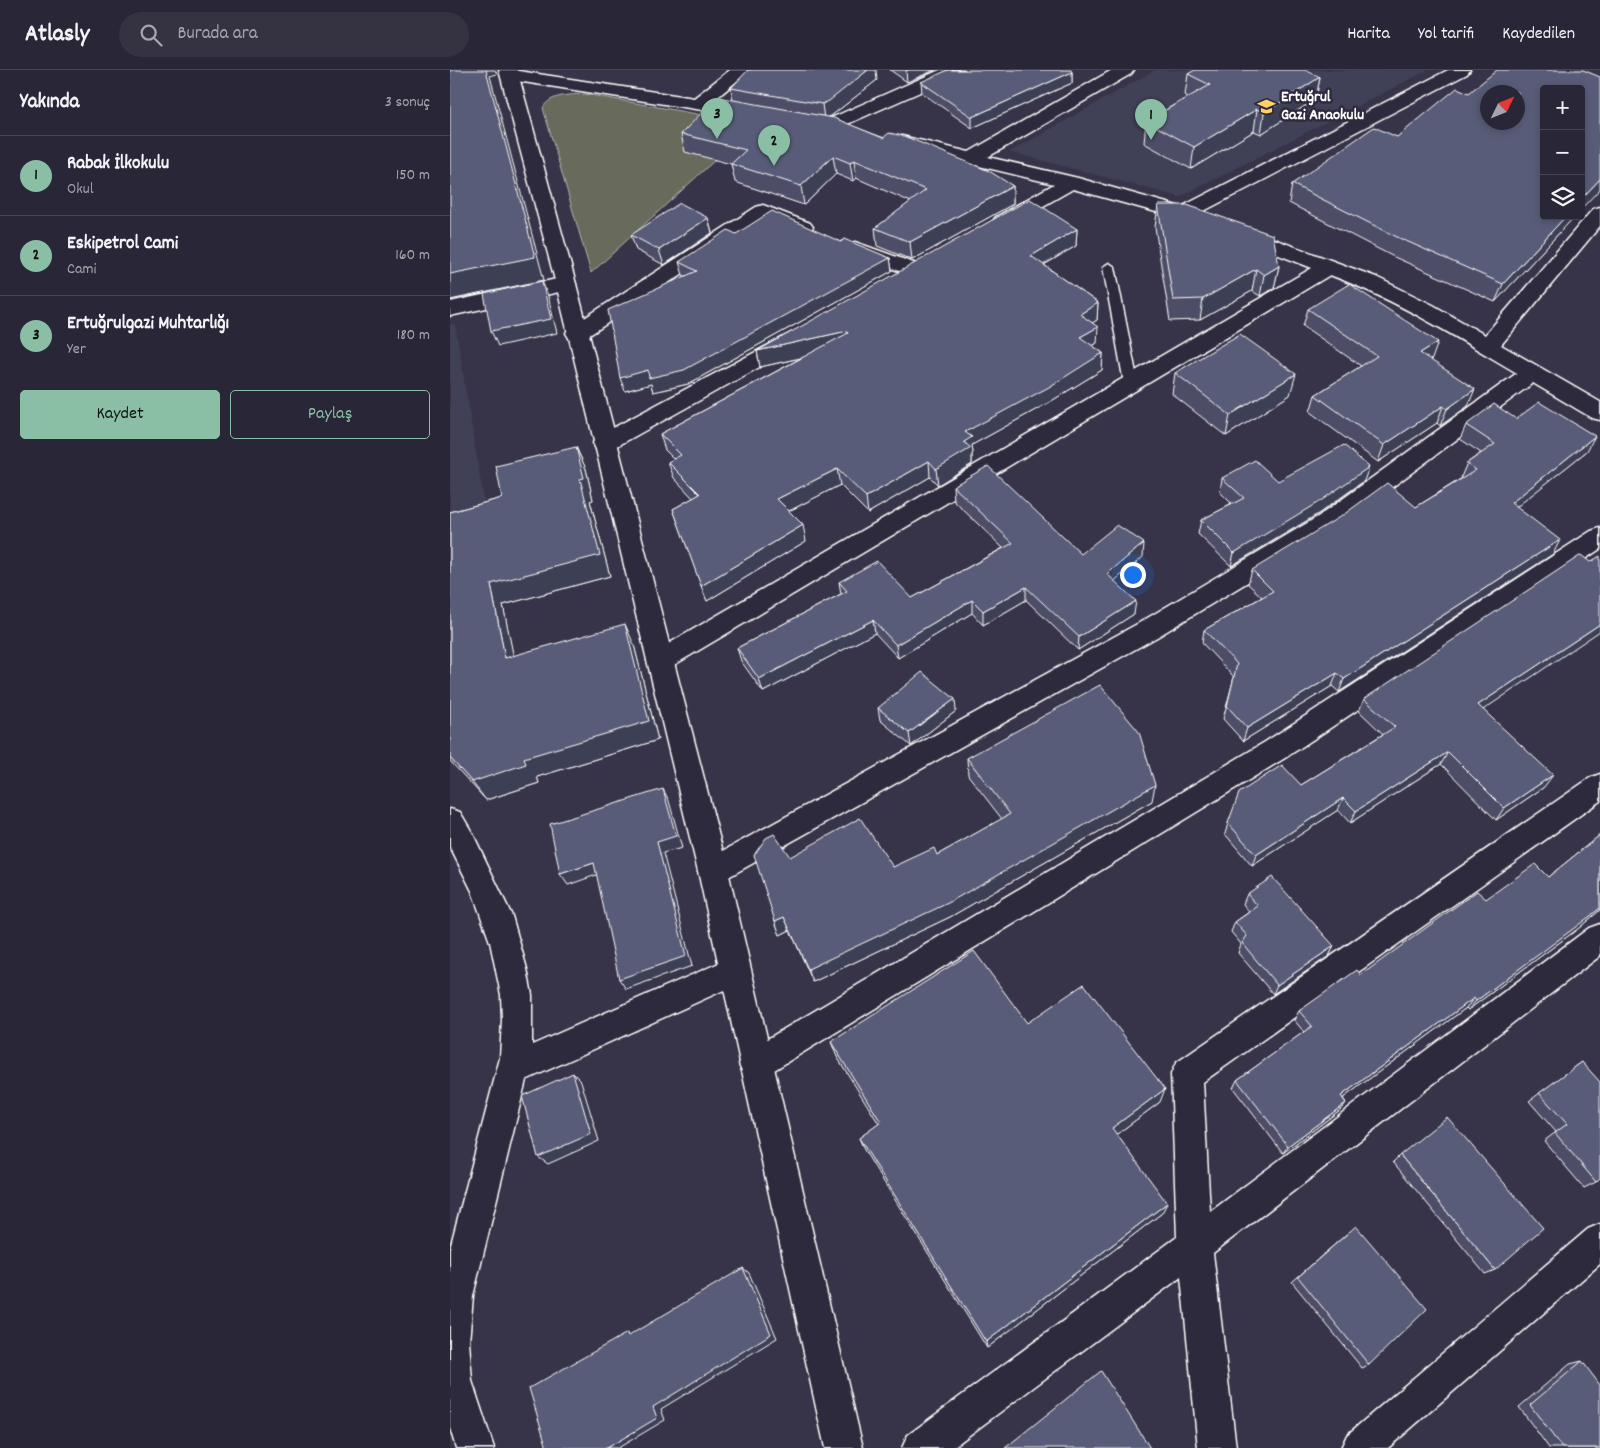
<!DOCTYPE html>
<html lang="tr">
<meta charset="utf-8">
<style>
:root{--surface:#292737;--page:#353342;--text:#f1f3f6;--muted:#a5a5ad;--line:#454452;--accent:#8abfa5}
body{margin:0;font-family:Dekko,sans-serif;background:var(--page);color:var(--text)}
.controls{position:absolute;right:15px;top:15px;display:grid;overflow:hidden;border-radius:5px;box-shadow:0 2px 8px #0003}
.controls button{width:45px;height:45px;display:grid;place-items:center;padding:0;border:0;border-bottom:1px solid var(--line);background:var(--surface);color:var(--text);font:25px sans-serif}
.compass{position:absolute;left:1030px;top:15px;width:45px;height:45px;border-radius:50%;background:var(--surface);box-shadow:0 2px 8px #0003;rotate:47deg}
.you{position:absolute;left:682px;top:504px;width:18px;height:18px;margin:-12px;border:4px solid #fff;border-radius:50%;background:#1a73e8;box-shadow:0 0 0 8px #1a73e833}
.badge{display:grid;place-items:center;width:32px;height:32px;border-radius:50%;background:var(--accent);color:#111;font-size:16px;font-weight:700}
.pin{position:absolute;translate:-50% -41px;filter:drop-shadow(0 1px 2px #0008)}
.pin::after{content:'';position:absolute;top:26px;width:18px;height:15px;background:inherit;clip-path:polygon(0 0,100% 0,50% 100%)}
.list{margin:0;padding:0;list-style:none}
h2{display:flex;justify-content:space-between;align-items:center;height:65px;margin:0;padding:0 20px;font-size:21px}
h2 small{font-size:16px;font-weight:400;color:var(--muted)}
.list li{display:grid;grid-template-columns:32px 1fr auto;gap:15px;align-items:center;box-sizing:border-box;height:80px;padding:0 20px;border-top:1px solid var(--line)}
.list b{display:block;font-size:19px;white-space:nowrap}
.list p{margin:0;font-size:16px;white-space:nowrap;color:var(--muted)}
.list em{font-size:16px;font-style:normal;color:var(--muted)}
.actions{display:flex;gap:10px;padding:15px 20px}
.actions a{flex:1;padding:11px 0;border:1px solid var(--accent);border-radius:5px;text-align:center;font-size:18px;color:var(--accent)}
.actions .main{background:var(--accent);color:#111}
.icon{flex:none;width:28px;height:28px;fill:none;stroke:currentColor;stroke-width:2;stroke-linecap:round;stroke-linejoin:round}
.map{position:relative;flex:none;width:1150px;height:1378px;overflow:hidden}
header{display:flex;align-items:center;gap:30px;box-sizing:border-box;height:70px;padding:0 25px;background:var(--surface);border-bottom:1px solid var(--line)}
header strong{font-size:24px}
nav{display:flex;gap:28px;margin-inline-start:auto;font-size:18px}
.search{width:350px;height:45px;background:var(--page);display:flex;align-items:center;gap:12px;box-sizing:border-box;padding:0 18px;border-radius:28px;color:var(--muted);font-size:19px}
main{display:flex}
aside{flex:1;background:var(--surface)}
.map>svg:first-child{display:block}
.built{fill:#414057}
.green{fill:#676a5c;stroke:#b3b4ae}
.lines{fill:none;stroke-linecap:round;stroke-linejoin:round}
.service-casing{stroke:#fff;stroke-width:3}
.minor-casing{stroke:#fff;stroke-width:3}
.secondary-casing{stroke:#fff;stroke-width:3}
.service{fill:#2f2a3d;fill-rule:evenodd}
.minor{fill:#2f2a3d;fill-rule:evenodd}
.secondary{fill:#2f2a3d;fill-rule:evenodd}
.wall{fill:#4d4e67;stroke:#fff}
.shaded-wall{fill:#3e4054;stroke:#fff}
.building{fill:#595b78;stroke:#fff;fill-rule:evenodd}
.labels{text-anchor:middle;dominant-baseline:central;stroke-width:5;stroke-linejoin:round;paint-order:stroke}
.far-poi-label{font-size:16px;font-weight:bold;fill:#fff;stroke:#2f2a3d;text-anchor:start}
</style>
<header>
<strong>Atlasly</strong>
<div class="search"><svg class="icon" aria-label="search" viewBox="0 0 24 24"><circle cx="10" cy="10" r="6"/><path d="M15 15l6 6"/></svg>Burada ara</div>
<nav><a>Harita</a><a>Yol tarifi</a><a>Kaydedilen</a></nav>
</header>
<main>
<aside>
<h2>Yakında<small>3 sonuç</small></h2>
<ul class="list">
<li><span class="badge">1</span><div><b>Rabak İlkokulu</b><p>Okul</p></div><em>150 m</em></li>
<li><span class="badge">2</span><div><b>Eskipetrol Cami</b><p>Cami</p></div><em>160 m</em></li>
<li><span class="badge">3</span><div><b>Ertuğrulgazi Muhtarlığı</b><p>Yer</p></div><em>180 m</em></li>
</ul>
<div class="actions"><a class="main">Kaydet</a><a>Paylaş</a></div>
</aside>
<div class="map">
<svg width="1150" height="1378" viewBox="0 0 1150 1378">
<rect width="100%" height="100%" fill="#373449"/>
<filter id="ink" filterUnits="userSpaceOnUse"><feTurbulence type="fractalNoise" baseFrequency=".02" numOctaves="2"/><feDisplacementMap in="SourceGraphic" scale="10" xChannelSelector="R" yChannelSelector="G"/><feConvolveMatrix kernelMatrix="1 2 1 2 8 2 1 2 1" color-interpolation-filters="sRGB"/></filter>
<g filter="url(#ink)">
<path class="built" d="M 705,0 L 978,0 L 730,127 L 560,82 Z
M 5,254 L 38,457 L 54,541 L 0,556 L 0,255 Z"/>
<path class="green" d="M 135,24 L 269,48 L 265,90 L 141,203 L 93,38 C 100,24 121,25 135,24 Z"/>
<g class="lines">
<defs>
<path id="service" d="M 659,193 L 665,197 L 688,313 L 681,318 L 674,313 L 653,197 Z"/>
<path id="minor" d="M 62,0 L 244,28 L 280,0 L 300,0 L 263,31 L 303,38 L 306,42 L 303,46 L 297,47 L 54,9 L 51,5 L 54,1 Z
M 490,0 L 514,0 L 511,4 L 384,60 L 372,60 L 369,56 L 372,52 Z
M 662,0 L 684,0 L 681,4 L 538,87 L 628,108 L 731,137 L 998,0 L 1020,0 L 1017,4 L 750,143 L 752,146 L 749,150 L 742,152 L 623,119 L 560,155 L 553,157 L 546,155 L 543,151 L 546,147 L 604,114 L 445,76 L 443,72 L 445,68 L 452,66 L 519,82 Z
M 313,135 L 360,153 L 363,157 L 360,161 L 353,163 L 346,161 L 315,149 L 135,268 L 127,270 L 119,268 L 116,263 L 119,258 L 306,137 Z
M 1150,137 L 1150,156 L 1051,275 L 1150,332 L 1150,350 L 1142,348 L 1083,313 L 887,458 L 707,567 L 273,810 L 263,814 L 253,810 L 248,801 L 253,792 L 689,553 L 869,446 L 1067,303 C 1006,267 947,230 880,205 L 219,598 L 210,601 L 201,598 L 197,591 L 201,584 L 862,198 L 783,167 L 780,163 L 783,159 L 790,157 L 797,159 L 926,207 L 983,235 L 1035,265 L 1143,139 Z
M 405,172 L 472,196 L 475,201 L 472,206 L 465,207 L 398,182 L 395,178 L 398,174 Z
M 116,207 L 123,209 L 126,214 L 123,219 L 0,246 L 0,232 Z
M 341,263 L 349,265 L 352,270 L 349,275 L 162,379 L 154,381 L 146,379 L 143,373 L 146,367 Z
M 1150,458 L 1150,479 L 835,688 L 316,1005 L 305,1010 L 294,1005 L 289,994 L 294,983 L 815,672 L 1141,461 Z
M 1150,704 L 1150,731 L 753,1012 L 760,1142 L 1139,858 L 1150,854 L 1150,886 L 763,1183 L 786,1378 L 748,1378 L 731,1207 L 502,1378 L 452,1378 L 458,1365 L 727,1167 L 721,1004 L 726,993 L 1140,708 Z
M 0,739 L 10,742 L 23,764 L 62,846 L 77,899 L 82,925 L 82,975 L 285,886 L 296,890 L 300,900 L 296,910 L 76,1010 L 23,1226 L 19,1272 L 22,1311 L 44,1378 L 6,1378 L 0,1358 L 0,1178 L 50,988 L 52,950 L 51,925 L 40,872 L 22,821 L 0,777 Z
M 1150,1154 L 1150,1194 L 938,1378 L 891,1378 L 897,1365 L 1138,1159 Z"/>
<path id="secondary" d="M 49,0 L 67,0 L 126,214 L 278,801 L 413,1378 L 375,1378 L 248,801 L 106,214 Z"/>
</defs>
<use href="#service" class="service-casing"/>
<use href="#minor" class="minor-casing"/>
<use href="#secondary" class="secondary-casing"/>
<use href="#service" class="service"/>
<use href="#minor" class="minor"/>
<use href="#secondary" class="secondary"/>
</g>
<path class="wall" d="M 440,0 L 485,0 L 457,12 Z
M 622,2 L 622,13 L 522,58 L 472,23 L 471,12 Z
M 738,4 L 870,7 L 866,29 L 811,64 L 804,61 L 741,99 L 694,73 L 696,51 L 738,27 L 735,25 Z
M 427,10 L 381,46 L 378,47 L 563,116 L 563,134 L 462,190 L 427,176 L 425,158 L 461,132 L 406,108 L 403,111 L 386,104 L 354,135 L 285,112 L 281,94 L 235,82 L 231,64 L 283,30 L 281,18 Z
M 1019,23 L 1094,146 L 1125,146 L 1045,232 L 942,186 L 839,133 L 842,114 L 947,67 Z
M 708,135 L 829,196 L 824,218 L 810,226 L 802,221 L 750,250 L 720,251 L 705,157 Z
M 258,148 L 262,163 L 214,195 L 186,180 L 181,165 Z
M 627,159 L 626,176 L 594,195 L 648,233 L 647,250 L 642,253 L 647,273 L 643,276 L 653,283 L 652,300 L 598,333 L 522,375 L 523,383 L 522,384 L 522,394 L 488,415 L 480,407 L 418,443 L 390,415 L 339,441 L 356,471 L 257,531 L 223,439 L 243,428 L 224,408 L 218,392 L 224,389 L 215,380 L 210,364 L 351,288 L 310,297 L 307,281 Z
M 286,164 L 391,172 L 440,188 L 442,201 L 238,314 L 203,322 L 201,314 L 175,321 L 235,206 L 233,205 L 229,192 Z
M 858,239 L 982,289 L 980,290 L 1018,336 L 990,356 L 987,353 L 928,392 L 860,342 L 865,325 L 911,296 L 853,256 Z
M 725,303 L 840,325 L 776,366 L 722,324 Z
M 1066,349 L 1137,381 L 1066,437 L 1103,484 L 889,622 L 882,616 L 793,671 L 773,649 L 784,607 L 752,573 L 754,560 L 812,527 L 798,514 L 802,500 L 966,437 L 1012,408 L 1011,407 L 1017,393 L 1031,383 L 1010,369 L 1016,355 Z
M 126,377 L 136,399 L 143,430 L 140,431 L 160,506 L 53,535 L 63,586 L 184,575 L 208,670 L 87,707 L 89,713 L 36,730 L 0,691 L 0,442 L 52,428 Z
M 772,408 L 828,411 L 914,411 L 868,444 L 781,496 L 748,464 L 751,450 L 782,434 L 770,422 Z
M 503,416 L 631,484 L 693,487 L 664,510 L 684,544 L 628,580 L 576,530 L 533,555 L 522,543 L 448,588 L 425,563 L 313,622 L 291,591 L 287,578 L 391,524 L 389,512 L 462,528 L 553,478 L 504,431 Z
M 914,629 L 1033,640 L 1094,717 L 1046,750 L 991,694 L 900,753 L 888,740 L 802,796 L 775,764 L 778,753 L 851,715 L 933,664 L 909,641 Z
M 428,638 L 506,641 L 461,676 L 430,650 Z
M 517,688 L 702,731 L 500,847 L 363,912 L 340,860 L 330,865 L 325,851 L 340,787 L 443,797 L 487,785 L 552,749 L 518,705 Z
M 1150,765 L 1150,840 L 1129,858 L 1018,940 L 1016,938 L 893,1028 L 896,1033 L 890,1040 L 833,1083 L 783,1018 L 787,1010 L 854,962 L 844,950 L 849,941 L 911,905 L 1036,829 L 1098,807 Z
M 797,824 L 884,876 L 879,886 L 823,924 L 788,883 L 791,874 L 781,862 L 785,852 L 799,842 L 793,834 Z
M 577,953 L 710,1032 L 667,1064 L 712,1143 L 537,1278 L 414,1080 L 409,1068 L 429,1054 L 387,987 L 381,972 Z
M 1132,992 L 1146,1112 L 1134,1118 L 1094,1071 L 1106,1062 L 1079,1031 Z
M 950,1085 L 1045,1200 L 1035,1204 L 943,1092 Z
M 900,1161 L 919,1295 L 912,1298 L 842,1212 Z
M 1132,1291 L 1150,1378 L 1099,1378 L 1069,1337 L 1120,1294 Z"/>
<path class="shaded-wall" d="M 36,0 L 45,0 L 47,4 L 40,6 L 94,210 L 0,230 L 0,204 Z
M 418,0 L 426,0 L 427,10 L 381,46 L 374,49 L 372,34 Z
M 459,0 L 485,0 L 457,12 L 456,1 Z
M 622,2 L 622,13 L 522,58 L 522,47 Z
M 870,7 L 866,29 L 811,64 L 814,43 Z
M 807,39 L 804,61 L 741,99 L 744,77 Z
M 383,86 L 386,104 L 354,135 L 351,116 Z
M 404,90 L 406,108 L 403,111 L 400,93 Z
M 1150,109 L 1150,119 L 1131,139 L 1131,129 Z
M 563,116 L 563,134 L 462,190 L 460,172 Z
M 1116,146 L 1125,146 L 1045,232 L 1053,214 Z
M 258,148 L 262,163 L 214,195 L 209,180 Z
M 627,159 L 626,176 L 581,202 L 581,186 Z
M 440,188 L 442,201 L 238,314 L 203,322 L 201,314 L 175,321 L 170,308 Z
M 829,196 L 824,218 L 810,226 L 814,205 Z
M 806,199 L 802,221 L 750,250 L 753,229 Z
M 92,211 L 98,226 L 107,263 L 48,276 L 41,261 Z
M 648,233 L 647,250 L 629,261 L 630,244 Z
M 648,257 L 647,273 L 629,284 L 630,267 Z
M 397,261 L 399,277 L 310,297 L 307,281 Z
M 988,272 L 982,289 L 964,301 L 970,283 Z
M 653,283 L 652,300 L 598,333 L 522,375 L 523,383 L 522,384 L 522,394 L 488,415 L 486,399 L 514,372 L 515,362 Z
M 846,304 L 840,325 L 776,366 L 780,345 Z
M 1025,319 L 1018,336 L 990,356 L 997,339 Z
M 993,336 L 987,353 L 928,392 L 934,375 Z
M 1145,366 L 1137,381 L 1054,447 L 1061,433 Z
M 126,377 L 136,399 L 143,430 L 140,431 L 160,506 L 53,535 L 68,608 L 55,588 L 41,514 L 130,409 Z
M 479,391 L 480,407 L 418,443 L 416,427 Z
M 919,397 L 914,411 L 868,444 L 781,496 L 784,483 Z
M 387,399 L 390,415 L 331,445 L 327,429 Z
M 353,455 L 356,471 L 257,531 L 251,516 Z
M 1110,470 L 1103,484 L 889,622 L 894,609 Z
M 694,473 L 693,487 L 656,518 L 657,504 Z
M 576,517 L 576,530 L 533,555 L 533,541 Z
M 522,530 L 522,543 L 448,588 L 446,575 Z
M 686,531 L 684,544 L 628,580 L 629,567 Z
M 423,550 L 425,563 L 313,622 L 309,609 Z
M 175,554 L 184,575 L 208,670 L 87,707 L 89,713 L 36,730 L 22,712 L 74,688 Z
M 1150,554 L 1150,561 L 1021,648 L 1028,635 Z
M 887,603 L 882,616 L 793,671 L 797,658 Z
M 505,629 L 506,641 L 461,676 L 459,663 Z
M 998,682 L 991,694 L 900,753 L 906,741 Z
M 1103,705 L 1094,717 L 1046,750 L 1054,738 Z
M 705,715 L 702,731 L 500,847 L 363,912 L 358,899 Z
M 213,719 L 219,731 L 232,778 L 213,783 L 242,896 L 176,919 L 169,909 L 207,772 Z
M 893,728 L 888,740 L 802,796 L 806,785 Z
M 144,793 L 152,803 L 118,815 L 110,804 Z
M 1150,838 L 1150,840 L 1129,858 L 1018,940 L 1026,931 Z
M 334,847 L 340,860 L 330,865 L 325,851 Z
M 884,876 L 879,886 L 823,924 L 827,915 Z
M 1024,928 L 1016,938 L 885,1034 L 891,1026 Z
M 123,1003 L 131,1011 L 149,1071 L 98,1094 L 88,1087 Z
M 715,1019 L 710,1032 L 659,1070 L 662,1058 Z
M 896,1033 L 890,1040 L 833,1083 L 838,1076 Z
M 717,1133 L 712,1143 L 537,1278 L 536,1272 Z
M 293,1198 L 299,1203 L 327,1268 L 211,1339 L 215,1350 L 168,1378 L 157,1378 L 203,1337 Z"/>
<path class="building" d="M 0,0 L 36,0 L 85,187 L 0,204 Z
M 298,0 L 418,0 L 379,31 L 372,34 L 281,18 Z
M 498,0 L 621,0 L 622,2 L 522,47 L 471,12 Z
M 745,0 L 855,0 L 870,7 L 814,43 L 807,39 L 744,77 L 696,51 L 760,15 L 738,4 Z
M 1047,0 L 1133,0 L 1150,7 L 1150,109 L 1131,129 L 1131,19 L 1094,19 L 1094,146 L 1116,146 L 1053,214 L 947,167 L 842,114 L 924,57 L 947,67 L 1007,18 L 1019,23 ZM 1038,22 L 1068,22 L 1068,52 L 1038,52 Z
M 267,27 L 384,48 L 433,68 L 439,63 L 454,66 L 539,101 L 563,116 L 460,172 L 425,158 L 476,120 L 404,90 L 400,93 L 383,86 L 351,116 L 281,94 L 296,80 L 231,64 Z
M 580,129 L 627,159 L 581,186 L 648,233 L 630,244 L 648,257 L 630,267 L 653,283 L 599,317 L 515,362 L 522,367 L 514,372 L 521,378 L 486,399 L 479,391 L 416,427 L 387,399 L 327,429 L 353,455 L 251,516 L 223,439 L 250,424 L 218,392 L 231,385 L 210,364 L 398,263 L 397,261 L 307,281 Z
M 230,133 L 258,148 L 209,180 L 181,165 Z
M 708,135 L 737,135 L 823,165 L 829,196 L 814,205 L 806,199 L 753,229 L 723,230 Z
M 322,141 L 391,172 L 394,169 L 440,188 L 234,300 L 199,308 L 198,300 L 170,308 L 158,240 L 247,201 L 229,192 L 278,160 L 286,164 Z
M 92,211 L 101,249 L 41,261 L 34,224 Z
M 899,214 L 988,272 L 970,283 L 1025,319 L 997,339 L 993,336 L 934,375 L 865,325 L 927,286 L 858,239 Z
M 790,264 L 846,304 L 780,345 L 725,303 Z
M 1089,332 L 1145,366 L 1061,433 L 1110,470 L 894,609 L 887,603 L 797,658 L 777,636 L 787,594 L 754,560 L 823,521 L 802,500 L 893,445 L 937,413 L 966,437 L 1026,400 L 1017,393 L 1045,374 L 1016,355 L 1044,334 L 1066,349 Z
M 894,375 L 919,397 L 872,430 L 784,483 L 751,450 L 794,428 L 772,408 L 805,390 L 828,411 Z
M 126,377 L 134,408 L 130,409 L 150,485 L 41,514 L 55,588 L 175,554 L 199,651 L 74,688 L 76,694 L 22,712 L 0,688 L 0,442 L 52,428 L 46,396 Z
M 538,396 L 631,484 L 667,455 L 694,473 L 657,504 L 686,531 L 629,567 L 576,517 L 533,541 L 522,530 L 446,575 L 423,550 L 309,609 L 287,578 L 397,521 L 389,512 L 427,491 L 462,528 L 563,473 L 503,416 Z
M 1131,485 L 1140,492 L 1150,486 L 1150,554 L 1028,635 L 1103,705 L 1054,738 L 998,682 L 906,741 L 893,728 L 806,785 L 778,753 L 789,723 L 832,695 L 851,715 L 945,657 L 914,629 Z
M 472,602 L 505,629 L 459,663 L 428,638 Z
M 650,615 L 689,662 L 705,715 L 498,833 L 358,899 L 334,847 L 325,851 L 304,785 L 316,768 L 324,764 L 340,787 L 410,748 L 443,797 L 484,778 L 487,785 L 560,744 L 517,688 Z
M 213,719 L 226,766 L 207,772 L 236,886 L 169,909 L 144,793 L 110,804 L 100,754 Z
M 1150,765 L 1150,838 L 1139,847 L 1026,931 L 1024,928 L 891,1026 L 896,1033 L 838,1076 L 787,1010 L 862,956 L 849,941 L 907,900 L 911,905 L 1027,821 L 1036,829 L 1085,794 L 1098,807 Z
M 822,807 L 884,876 L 827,915 L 792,873 L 797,866 L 785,852 L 808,836 L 797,824 Z
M 524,881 L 577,953 L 634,914 L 715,1019 L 662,1058 L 717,1133 L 536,1272 L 409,1068 L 431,1052 L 381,972 Z
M 1132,992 L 1150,1012 L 1150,1108 L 1146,1112 L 1105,1063 L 1117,1054 L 1089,1023 Z
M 123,1003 L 141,1064 L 88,1087 L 72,1026 Z
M 997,1047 L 1093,1158 L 1045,1200 L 950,1085 Z
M 906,1156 L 977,1239 L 919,1295 L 848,1207 Z
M 293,1198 L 321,1264 L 203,1337 L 207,1348 L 157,1378 L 97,1378 L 79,1318 L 177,1263 L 178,1266 Z
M 1132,1291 L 1150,1315 L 1150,1378 L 1112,1378 L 1080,1335 Z
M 651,1301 L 700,1378 L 555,1378 Z"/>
</g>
<defs>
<symbol id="school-bare" viewBox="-9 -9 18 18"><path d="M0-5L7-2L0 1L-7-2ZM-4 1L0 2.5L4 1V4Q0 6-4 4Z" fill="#ffd166" stroke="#2f2a3d" stroke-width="2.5" paint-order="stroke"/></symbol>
</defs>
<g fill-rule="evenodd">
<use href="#school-bare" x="804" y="24" width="25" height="25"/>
</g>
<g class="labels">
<g class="far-poi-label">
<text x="831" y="27">Ertuğrul<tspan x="831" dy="18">Gazi Anaokulu</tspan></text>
</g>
</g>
</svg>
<div class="controls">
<button>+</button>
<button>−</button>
<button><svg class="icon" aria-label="layers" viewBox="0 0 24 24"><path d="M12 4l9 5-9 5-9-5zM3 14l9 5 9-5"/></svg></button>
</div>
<svg class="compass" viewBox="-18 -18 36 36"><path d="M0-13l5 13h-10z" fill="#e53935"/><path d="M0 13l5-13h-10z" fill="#a5a5ad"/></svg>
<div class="you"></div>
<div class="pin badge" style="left:701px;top:70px">1</div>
<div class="pin badge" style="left:324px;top:96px">2</div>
<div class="pin badge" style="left:267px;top:69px">3</div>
</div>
</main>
